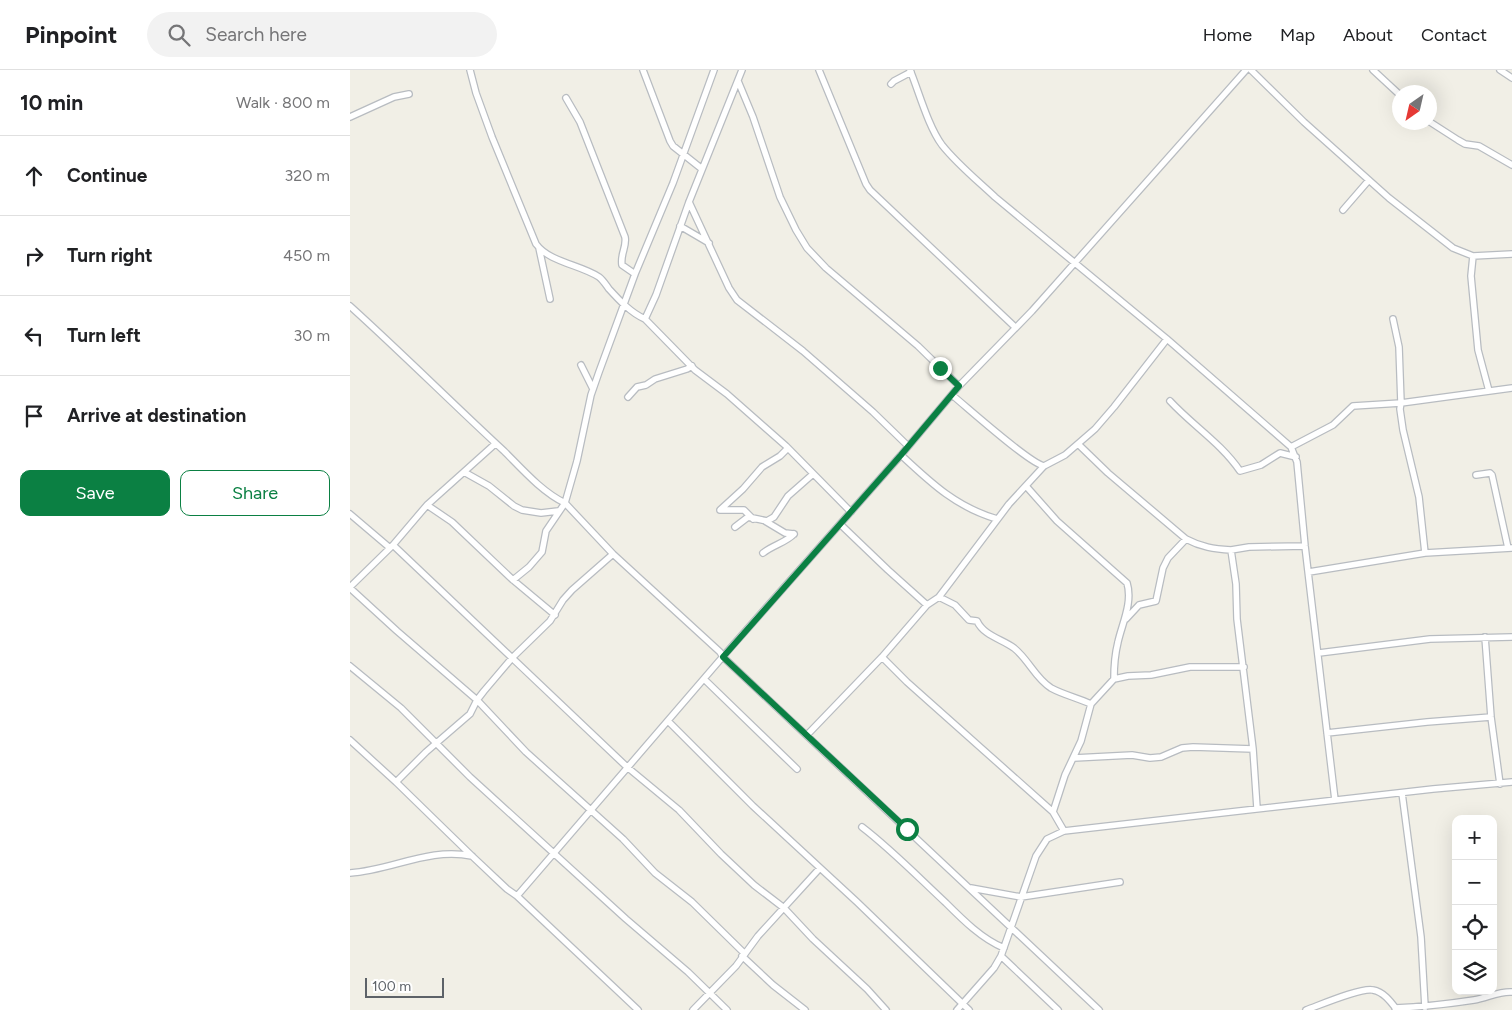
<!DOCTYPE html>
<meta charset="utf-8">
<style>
:root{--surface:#fff;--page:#f2f2f2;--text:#202124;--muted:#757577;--line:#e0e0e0;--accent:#0b8043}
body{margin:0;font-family:Figtree,sans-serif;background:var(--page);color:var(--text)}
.controls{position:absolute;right:15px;bottom:15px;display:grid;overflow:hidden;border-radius:10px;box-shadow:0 5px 20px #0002}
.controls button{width:45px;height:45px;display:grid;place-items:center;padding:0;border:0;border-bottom:1px solid var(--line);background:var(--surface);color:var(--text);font:25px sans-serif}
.compass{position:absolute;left:1042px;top:15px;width:45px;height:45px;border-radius:50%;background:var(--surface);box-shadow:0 5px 20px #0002;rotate:214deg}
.scale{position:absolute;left:15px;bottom:12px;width:79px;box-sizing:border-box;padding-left:5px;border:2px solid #5d6268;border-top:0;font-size:14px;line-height:18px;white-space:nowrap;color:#5d6268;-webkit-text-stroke:4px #fff;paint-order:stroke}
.stop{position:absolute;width:15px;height:15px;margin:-11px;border:4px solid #0b8043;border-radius:50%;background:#fff}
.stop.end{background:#0b8043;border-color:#fff;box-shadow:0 1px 5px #0008}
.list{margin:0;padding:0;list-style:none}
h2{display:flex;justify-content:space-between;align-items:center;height:65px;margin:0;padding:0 20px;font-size:21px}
h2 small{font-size:16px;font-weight:400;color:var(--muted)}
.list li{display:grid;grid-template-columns:32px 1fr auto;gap:15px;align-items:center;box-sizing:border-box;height:80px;padding:0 20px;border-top:1px solid var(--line)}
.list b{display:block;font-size:19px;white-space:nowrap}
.list em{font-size:16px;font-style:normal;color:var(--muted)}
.actions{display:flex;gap:10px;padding:15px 20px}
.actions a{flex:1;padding:11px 0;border:1px solid var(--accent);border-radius:10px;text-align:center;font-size:18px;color:var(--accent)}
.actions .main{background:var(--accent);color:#fff}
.icon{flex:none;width:28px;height:28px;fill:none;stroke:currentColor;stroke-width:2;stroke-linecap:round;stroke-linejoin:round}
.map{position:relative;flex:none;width:1162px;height:940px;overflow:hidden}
header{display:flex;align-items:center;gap:30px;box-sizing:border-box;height:70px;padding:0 25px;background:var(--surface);border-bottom:1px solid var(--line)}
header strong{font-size:24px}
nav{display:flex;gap:28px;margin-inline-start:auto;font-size:18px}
.search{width:350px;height:45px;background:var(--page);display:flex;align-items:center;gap:12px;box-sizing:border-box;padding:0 18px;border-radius:28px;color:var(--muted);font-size:19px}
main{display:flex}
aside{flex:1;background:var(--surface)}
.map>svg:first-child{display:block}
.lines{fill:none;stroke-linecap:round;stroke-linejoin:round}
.minor-casing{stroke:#b8bcc1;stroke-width:8}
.minor{stroke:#fff;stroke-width:5.5}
.route{stroke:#0b8043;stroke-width:6}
</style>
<header>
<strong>Pinpoint</strong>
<div class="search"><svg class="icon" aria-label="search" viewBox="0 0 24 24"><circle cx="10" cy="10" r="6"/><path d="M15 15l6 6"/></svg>Search here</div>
<nav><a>Home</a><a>Map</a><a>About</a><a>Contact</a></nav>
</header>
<main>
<aside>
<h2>10 min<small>Walk · 800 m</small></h2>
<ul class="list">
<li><svg class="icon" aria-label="ahead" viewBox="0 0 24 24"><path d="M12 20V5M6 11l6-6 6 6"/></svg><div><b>Continue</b></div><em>320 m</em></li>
<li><svg class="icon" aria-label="right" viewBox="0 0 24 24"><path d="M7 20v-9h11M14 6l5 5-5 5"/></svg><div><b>Turn right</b></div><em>450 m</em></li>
<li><svg class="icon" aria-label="left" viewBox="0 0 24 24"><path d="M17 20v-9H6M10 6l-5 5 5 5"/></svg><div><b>Turn left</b></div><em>30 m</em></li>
<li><svg class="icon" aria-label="arrive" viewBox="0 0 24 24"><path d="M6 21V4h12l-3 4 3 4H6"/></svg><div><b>Arrive at destination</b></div></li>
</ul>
<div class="actions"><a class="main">Save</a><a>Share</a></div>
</aside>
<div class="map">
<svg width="1162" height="940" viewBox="0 0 1162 940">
<rect width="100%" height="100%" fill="#f1efe6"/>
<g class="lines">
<defs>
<path id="minor" d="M 120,0 L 126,23 L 142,67 L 186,174 C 199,192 231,195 249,207 C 253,210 256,215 259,219 C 269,230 281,243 295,249
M 293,0 L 320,71 L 323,76 L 352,99
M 392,0 L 339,132 L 306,225 L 295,249 L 345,300 L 377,324 L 436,376 L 501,442
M 469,0 L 516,114 L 520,120 L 665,257
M 560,0 C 569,22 578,56 592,75 C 607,94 628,111 645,127 L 817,269 L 941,377 L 947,392 L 955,476 L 985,730
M 901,0 L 954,52 L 1039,128 L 1103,178 L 1123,186 L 1162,184
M 1023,0 L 1050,25
M 1150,0 L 1162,8
M 388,11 L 403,47 L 430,127 L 446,160 L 457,178 L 476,198 L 568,276 L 609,316
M 541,14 L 544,11 L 561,2
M 216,28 L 230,52 L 275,167 C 277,177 270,184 272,195 L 285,204
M 0,47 L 44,27 L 59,24
M 1080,52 L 1108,70 L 1115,74 L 1129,76 L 1162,95
M 339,132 L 379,218 L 387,230 L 453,281 L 523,342 L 558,376
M 993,140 L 1019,110
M 330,156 L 359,173
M 189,178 L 200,229
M 1123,186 L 1121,206 L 1128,280 L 1139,321
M 0,236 C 52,283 102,333 154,381 C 172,399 192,422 215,433 L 263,484 L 370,582 L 373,587 L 749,940
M 1043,249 L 1049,277 L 1051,333 L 1162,318
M 231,295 L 243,319
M 602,325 C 618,338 679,393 694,396
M 278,327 L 287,317 L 296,315 L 305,309 L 337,299 L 342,296
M 820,331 C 842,355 871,373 890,401 L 911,395 L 930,383 L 946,387
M 145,374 L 77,435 L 102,452 L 163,510 L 205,545
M 728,374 L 758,403 L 836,469 C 851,477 864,479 881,480
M 941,377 L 983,355 L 1003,336 L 1051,333 L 1050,339 L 1053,360 L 1069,427 L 1075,483
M 551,385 C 581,413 606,437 647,449
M 114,402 L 139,416 L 164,436 L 172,440 L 191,443 L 208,441
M 1126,405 L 1140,403 L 1142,405 L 1158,478
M 676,416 L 707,451 L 777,513 C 783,532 772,554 768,572 C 765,584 764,596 764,609
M 0,444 L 40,478
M 403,449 L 394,440 L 370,440 L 393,419 L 412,397 L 430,386 L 438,378
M 415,451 L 435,463 L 444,464
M 490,454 L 538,500 L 577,535
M 385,457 L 398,447 L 417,451 L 424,447 L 438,426 L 463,404
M 43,475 L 277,697 L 329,740 L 371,784 L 404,815 L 434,838 L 463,869 L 517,919 L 536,940
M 413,483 C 423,475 435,473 444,464
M 263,484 L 222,520 L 213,530 L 200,551 L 162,588 L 134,621 L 127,630 L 120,644 L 76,682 L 46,712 L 122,786 L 157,819 L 167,826 L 376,583 L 551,385 L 609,316 L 682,241 L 896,0
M 959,502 L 1075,483 L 1162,478
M 163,510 L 179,497 L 192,482 L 196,461 L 215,433 L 227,391 L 241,325 L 249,302 L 285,204 L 323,113 L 364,0
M 0,517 L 43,475 L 77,435
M 0,518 L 47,561 L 127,630 L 176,682 L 273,769 L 305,803 L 342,832 L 394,883
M 589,527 L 605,535 L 619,550 L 627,551 C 634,566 652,569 664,578 C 679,590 685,608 701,618 C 714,625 728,628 741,634
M 776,549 L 789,535 L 806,531 L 813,498 L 818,488 L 836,469
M 1135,567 L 1141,647 L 1150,714
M 969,583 L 1080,569 L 1162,567
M 532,587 L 577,535 L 589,527 L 659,434 L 694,396 L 715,385 L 745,359 L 764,337 L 817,269
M 0,596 L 51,638 L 120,707 L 276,849 L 338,902 L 377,940
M 354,609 L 447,699
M 318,651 L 403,736 L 507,832 L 619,940
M 977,663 L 1077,652 L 1141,647
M 457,665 L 532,587 L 557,612 L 703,742 L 714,761
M 0,670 L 46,712
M 724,688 L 782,685 L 800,688 L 811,687 L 832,678 L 843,677 L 903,679
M 1052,723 L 1071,867 L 1075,937
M 907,738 L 903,679 L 887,549 L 886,514 L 881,480 L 899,477 L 955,476
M 703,742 L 715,705 L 731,671 L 741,634 L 764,609 L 778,606 L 801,605 L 840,597 L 894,597
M 512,757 C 542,780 568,807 596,833 C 613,850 632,869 654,878
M 0,803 C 43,800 79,777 122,786
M 621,818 L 671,827 L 770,812
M 167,826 L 288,940
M 392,886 L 423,915 L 455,940
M 651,886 L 708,940
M 1045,938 C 1072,937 1098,934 1124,930 C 1137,928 1149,921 1162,922
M 343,940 L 386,896 L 408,866 L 470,798
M 607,940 L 644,898 L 651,886 L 686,786 L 697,769 L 714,761 L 1083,719 L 1162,712
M 956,940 C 970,935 1012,917 1023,920 C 1034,922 1041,932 1047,940"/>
</defs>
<use href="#minor" class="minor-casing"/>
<use href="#minor" class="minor"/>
</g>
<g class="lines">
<path class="route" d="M 557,759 L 373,587 L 551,385 L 609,316 L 590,298"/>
</g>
</svg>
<div class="controls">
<button>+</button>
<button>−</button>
<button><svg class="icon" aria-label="locate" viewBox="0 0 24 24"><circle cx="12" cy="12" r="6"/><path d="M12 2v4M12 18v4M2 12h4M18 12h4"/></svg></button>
<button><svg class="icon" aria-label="layers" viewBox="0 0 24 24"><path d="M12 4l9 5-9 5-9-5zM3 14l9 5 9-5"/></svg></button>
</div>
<svg class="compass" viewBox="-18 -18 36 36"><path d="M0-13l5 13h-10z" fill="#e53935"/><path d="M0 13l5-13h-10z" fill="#757577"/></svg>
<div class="scale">100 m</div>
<div class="stop" style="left:557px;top:759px"></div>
<div class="stop end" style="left:590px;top:298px"></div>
</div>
</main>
